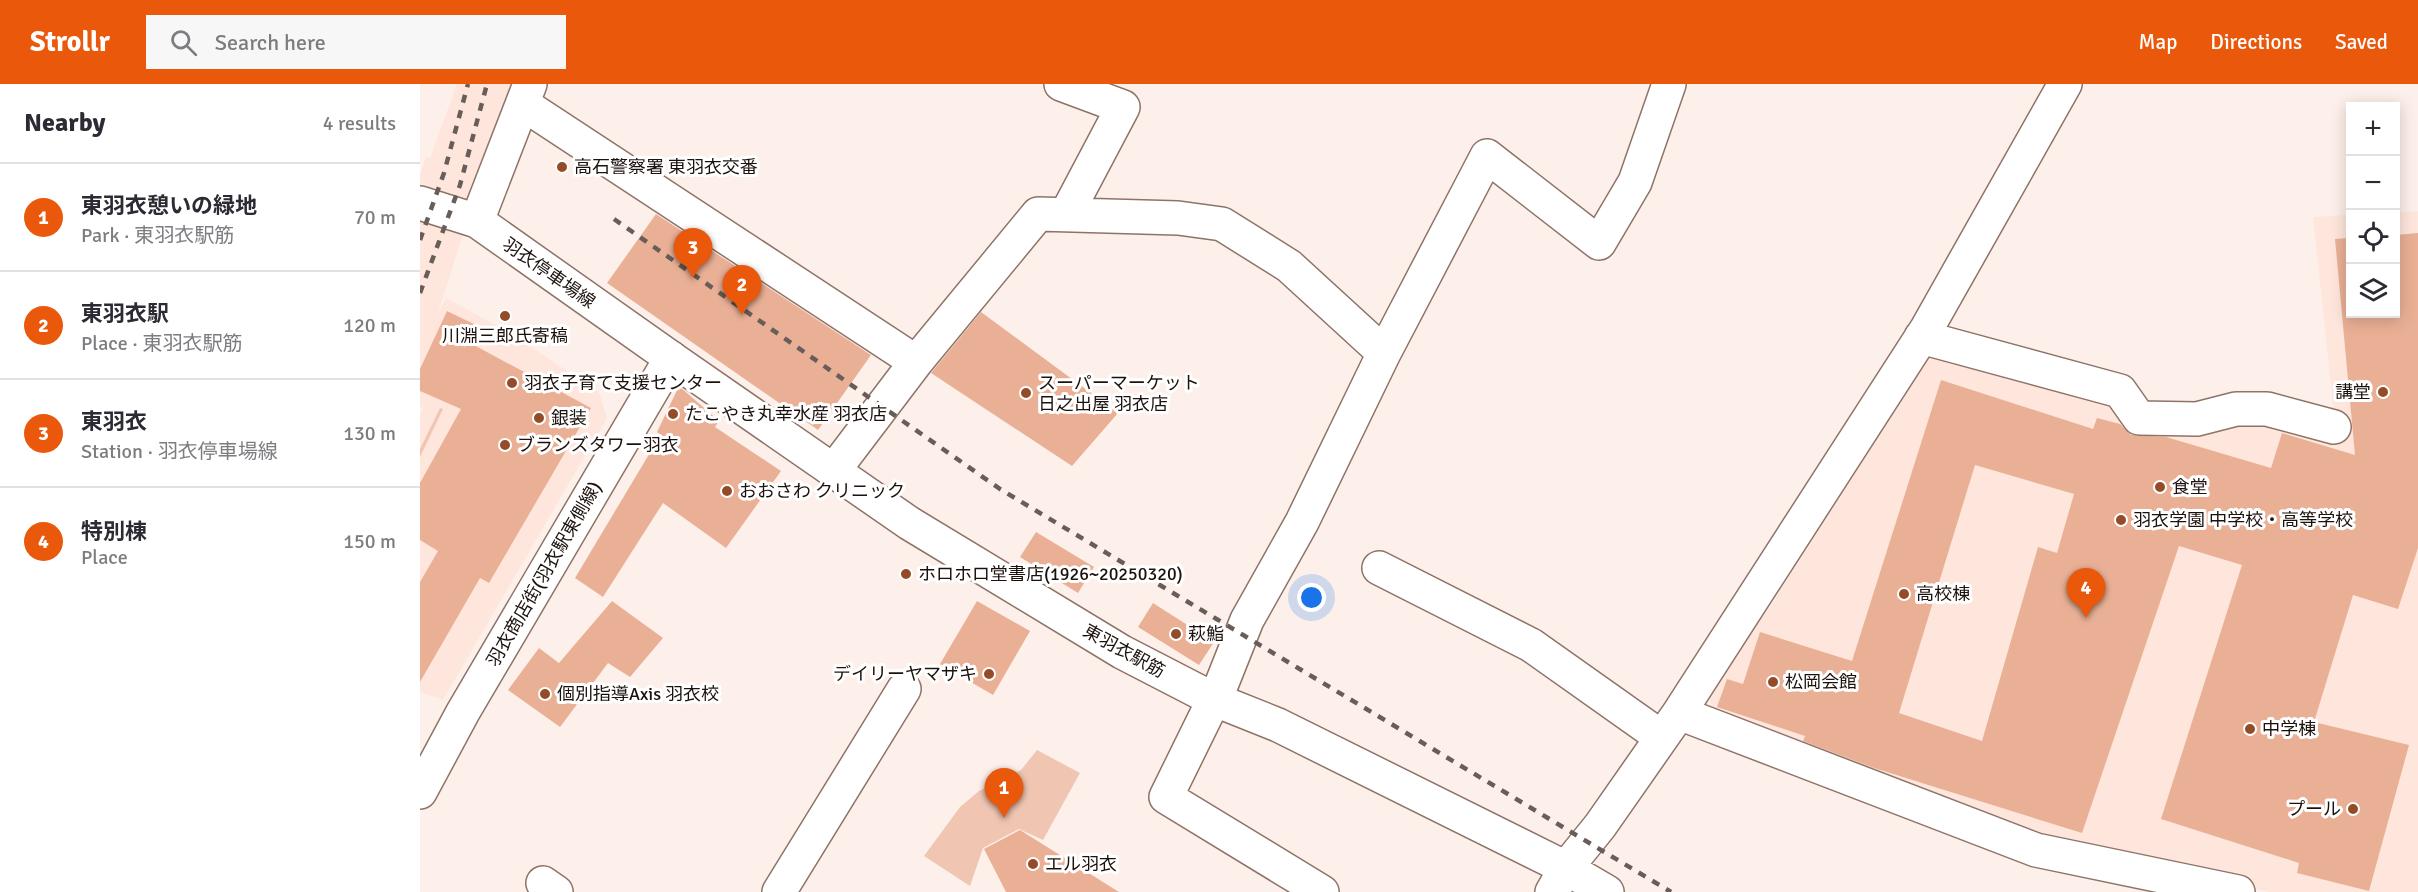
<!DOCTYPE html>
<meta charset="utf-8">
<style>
:root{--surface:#fff;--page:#f7f7f7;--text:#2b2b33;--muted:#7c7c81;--line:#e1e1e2;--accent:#ea580c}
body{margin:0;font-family:Signika,"Noto Sans JP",sans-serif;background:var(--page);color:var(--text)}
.controls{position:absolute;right:18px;top:18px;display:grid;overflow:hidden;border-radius:0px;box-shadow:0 3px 15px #0003}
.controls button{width:54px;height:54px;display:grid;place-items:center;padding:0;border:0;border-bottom:2px solid var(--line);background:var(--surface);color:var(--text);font:30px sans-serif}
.you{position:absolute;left:892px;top:514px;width:21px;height:21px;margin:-15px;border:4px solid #fff;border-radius:50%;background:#1a73e8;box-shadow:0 0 0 9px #1a73e833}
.badge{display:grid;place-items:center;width:39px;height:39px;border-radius:50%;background:var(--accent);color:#fff;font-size:20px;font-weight:700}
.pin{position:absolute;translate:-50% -50px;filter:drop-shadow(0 2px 3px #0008)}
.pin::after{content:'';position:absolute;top:32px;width:21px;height:18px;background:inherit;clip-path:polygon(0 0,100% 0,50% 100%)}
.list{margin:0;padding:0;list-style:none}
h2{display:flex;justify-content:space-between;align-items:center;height:78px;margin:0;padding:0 24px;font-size:26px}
h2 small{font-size:20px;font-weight:400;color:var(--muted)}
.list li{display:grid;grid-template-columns:39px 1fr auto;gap:18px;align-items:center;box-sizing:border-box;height:108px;padding:0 24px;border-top:2px solid var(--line)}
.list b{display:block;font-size:22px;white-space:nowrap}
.list p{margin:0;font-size:20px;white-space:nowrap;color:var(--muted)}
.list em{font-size:20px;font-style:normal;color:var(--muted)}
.icon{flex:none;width:33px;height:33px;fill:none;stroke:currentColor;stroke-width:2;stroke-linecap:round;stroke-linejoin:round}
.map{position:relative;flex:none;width:1998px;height:808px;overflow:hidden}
header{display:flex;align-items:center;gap:36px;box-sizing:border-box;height:84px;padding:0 30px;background:var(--accent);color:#fff}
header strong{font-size:28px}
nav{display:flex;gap:33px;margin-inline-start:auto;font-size:21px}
.search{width:420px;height:54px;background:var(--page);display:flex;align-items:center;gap:15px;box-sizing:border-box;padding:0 21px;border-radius:0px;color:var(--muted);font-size:22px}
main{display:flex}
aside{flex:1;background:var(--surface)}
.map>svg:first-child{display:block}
.built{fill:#fee6dc}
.green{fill:#f0c6b3}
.building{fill:#eab096;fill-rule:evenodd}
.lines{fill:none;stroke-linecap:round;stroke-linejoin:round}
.minor-casing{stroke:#8e7367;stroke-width:36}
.tertiary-casing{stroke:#8e7367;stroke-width:36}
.secondary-casing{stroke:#8e7367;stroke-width:36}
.minor{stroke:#fff;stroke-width:33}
.tertiary{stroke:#fff;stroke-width:33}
.secondary{stroke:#fff;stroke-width:33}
.rail{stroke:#685d58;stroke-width:4.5;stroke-dasharray:8 8;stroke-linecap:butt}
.poi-dot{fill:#944c28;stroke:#fff;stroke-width:2}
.labels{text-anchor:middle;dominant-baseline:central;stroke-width:6;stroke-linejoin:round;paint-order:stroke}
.poi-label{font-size:18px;fill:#1c120d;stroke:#fff;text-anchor:start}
.street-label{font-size:18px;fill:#1c120d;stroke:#fff}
</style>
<header>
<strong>Strollr</strong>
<div class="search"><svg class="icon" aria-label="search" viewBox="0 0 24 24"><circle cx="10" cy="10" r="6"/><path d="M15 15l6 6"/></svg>Search here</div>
<nav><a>Map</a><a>Directions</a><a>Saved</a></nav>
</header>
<main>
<aside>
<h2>Nearby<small>4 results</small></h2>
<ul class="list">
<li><span class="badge">1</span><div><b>東羽衣憩いの緑地</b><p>Park · 東羽衣駅筋</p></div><em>70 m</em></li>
<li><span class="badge">2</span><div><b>東羽衣駅</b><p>Place · 東羽衣駅筋</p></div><em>120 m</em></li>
<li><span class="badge">3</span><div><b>東羽衣</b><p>Station · 羽衣停車場線</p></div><em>130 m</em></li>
<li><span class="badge">4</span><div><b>特別棟</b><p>Place</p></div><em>150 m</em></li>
</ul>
</aside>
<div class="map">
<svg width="1998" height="808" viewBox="0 0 1998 808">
<rect width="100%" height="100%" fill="#fdf0eb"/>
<path class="built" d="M 37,0 L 91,0 L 18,229 L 26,214 L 90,249 L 179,308 L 187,334 L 23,616 L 0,608 L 0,332 L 3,324 L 0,322 L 0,91 L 6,73 L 10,74 Z
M 1998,127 L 1998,808 L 1850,808 L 1642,766 L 1313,644 L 1292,623 L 1287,608 L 1350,523 L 1515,264 L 1694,311 L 1714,338 L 1819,328 L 1916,349 L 1893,133 L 1930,131 L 1930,230 L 1976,230 L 1976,129 Z"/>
<path class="green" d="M 20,324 L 23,325 L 0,373 L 0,365 Z
M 617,666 L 660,689 L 623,756 L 599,745 L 563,764 L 550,802 L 504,772 L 540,723 L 559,707 L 601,686 Z"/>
<path class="building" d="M 236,130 L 451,271 L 398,346 L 187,199 Z
M 1998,149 L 1998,464 L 1978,525 L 1933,511 L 1894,638 L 1989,661 L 1949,807 L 1877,789 L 1879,779 L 1741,735 L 1822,481 L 1759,462 L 1662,749 L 1454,684 L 1383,657 L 1385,652 L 1297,623 L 1307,595 L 1323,600 L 1340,548 L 1432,577 L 1521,296 L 1673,345 L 1677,334 L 1700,340 L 1711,351 L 1746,353 L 1851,384 L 1862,349 L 1935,371 L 1915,155 L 1930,154 L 1930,230 L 1976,230 L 1976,151 ZM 1555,381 L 1654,410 L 1637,469 L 1618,463 L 1562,657 L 1479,629 Z
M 27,227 L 60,243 L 52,260 L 171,324 L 69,499 L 60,494 L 0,598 L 0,498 L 18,467 L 0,456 L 0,399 L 41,325 L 0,307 L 0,285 Z
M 561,228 L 698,329 L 652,382 L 511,289 Z
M 259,302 L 299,337 L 295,343 L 361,387 L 306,464 L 243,419 L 183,513 L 155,494 L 231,367 L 242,352 L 237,348 Z
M 616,448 L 674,483 L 658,509 L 600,473 Z
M 192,517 L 243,554 L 210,593 L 188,579 L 140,643 L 88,606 L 119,564 L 139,579 Z
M 557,517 L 610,547 L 573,611 L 520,580 Z
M 733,519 L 794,558 L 779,581 L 718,543 Z
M 600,746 L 699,808 L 586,808 L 564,765 Z"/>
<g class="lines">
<defs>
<path id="minor" d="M 641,0 L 703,23 L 647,129
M 103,20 L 496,278 L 618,130 L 758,134 L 802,140 L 869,182 L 964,269
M 57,137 L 110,0
M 1501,253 L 1700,307 L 1719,334 L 1777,335 L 1816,325 L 1847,325 L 1914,343
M 414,386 L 496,278
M 959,484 L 1111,561 L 1241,653
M 1259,629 L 1616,766 L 1818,808
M 0,708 L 43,628 L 251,274
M 1146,784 L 1187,808
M 123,799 L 136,808
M 359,808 L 484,605
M 902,808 L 746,713 L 802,599 L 827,536 L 882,438 L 964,269 L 1067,72 L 1179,159 L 1215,98 L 1249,0
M 1132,808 L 1146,784 L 1180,742 L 1259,629 L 1506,246 L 1645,0"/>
<path id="tertiary" d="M 251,274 L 489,439 L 702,568 L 793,615 L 858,641 L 1146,784"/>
<path id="secondary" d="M 0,119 L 57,137 L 251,274"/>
</defs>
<use href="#minor" class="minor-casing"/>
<use href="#tertiary" class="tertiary-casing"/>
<use href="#secondary" class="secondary-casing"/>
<use href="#minor" class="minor"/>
<use href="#tertiary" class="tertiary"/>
<use href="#secondary" class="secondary"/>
<path class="rail" d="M 194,135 L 580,405 L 1251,808
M 0,156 L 24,89 L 48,0
M 0,209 L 40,101 L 67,0"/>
</g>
<g class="poi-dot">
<circle cx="142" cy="83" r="6"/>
<circle cx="85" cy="232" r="6"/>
<circle cx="92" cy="299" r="6"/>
<circle cx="1963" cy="308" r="6"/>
<circle cx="606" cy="309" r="6"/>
<circle cx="253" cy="330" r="6"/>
<circle cx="119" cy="334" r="6"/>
<circle cx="85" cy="361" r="6"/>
<circle cx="1740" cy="403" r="6"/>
<circle cx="307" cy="407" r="6"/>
<circle cx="1701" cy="436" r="6"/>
<circle cx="486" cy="490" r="6"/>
<circle cx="1484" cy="510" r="6"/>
<circle cx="756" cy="550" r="6"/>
<circle cx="569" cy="590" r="6"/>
<circle cx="1353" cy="598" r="6"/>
<circle cx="125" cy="610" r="6"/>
<circle cx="1830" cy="645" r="6"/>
<circle cx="1933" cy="725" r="6"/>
<circle cx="613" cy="780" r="6"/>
</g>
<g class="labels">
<g class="poi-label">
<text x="154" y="83">高石警察署 東羽衣交番</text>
<text x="85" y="252" text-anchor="middle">川淵三郎氏寄稿</text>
<text x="104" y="299">羽衣子育て支援センター</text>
<text x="618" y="299">スーパーマーケット<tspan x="618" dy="21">日之出屋 羽衣店</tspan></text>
<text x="1951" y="308" text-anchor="end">講堂</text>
<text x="265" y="330">たこやき丸幸水産 羽衣店</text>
<text x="131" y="334">銀装</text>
<text x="97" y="361">ブランズタワー羽衣</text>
<text x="1752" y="403">食堂</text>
<text x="319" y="407">おおさわ クリニック</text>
<text x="1713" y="436">羽衣学園 中学校・高等学校</text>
<text x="498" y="490">ホロホロ堂書店(1926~20250320)</text>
<text x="1496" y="510">高校棟</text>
<text x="768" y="550">萩鮨</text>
<text x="557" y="590" text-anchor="end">デイリーヤマザキ</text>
<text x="1365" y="598">松岡会館</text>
<text x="137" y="610">個別指導Axis 羽衣校</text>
<text x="1842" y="645">中学棟</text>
<text x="1921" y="725" text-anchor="end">プール</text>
<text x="625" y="780">エル羽衣</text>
</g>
<g class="street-label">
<text transform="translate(129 189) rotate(35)">羽衣停車場線</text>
<text transform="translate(124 490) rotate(-60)">羽衣商店街(羽衣駅東側線)</text>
<text transform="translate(704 567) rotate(29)">東羽衣駅筋</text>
</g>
</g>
</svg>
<div class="controls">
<button>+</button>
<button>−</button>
<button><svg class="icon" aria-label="locate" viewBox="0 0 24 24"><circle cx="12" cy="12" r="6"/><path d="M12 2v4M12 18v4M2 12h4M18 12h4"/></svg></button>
<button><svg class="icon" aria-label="layers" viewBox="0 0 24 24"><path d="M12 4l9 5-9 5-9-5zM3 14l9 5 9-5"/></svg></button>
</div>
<div class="you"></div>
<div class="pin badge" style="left:584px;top:734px">1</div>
<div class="pin badge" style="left:322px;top:231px">2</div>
<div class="pin badge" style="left:273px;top:194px">3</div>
<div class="pin badge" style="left:1666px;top:534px">4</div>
</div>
</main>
